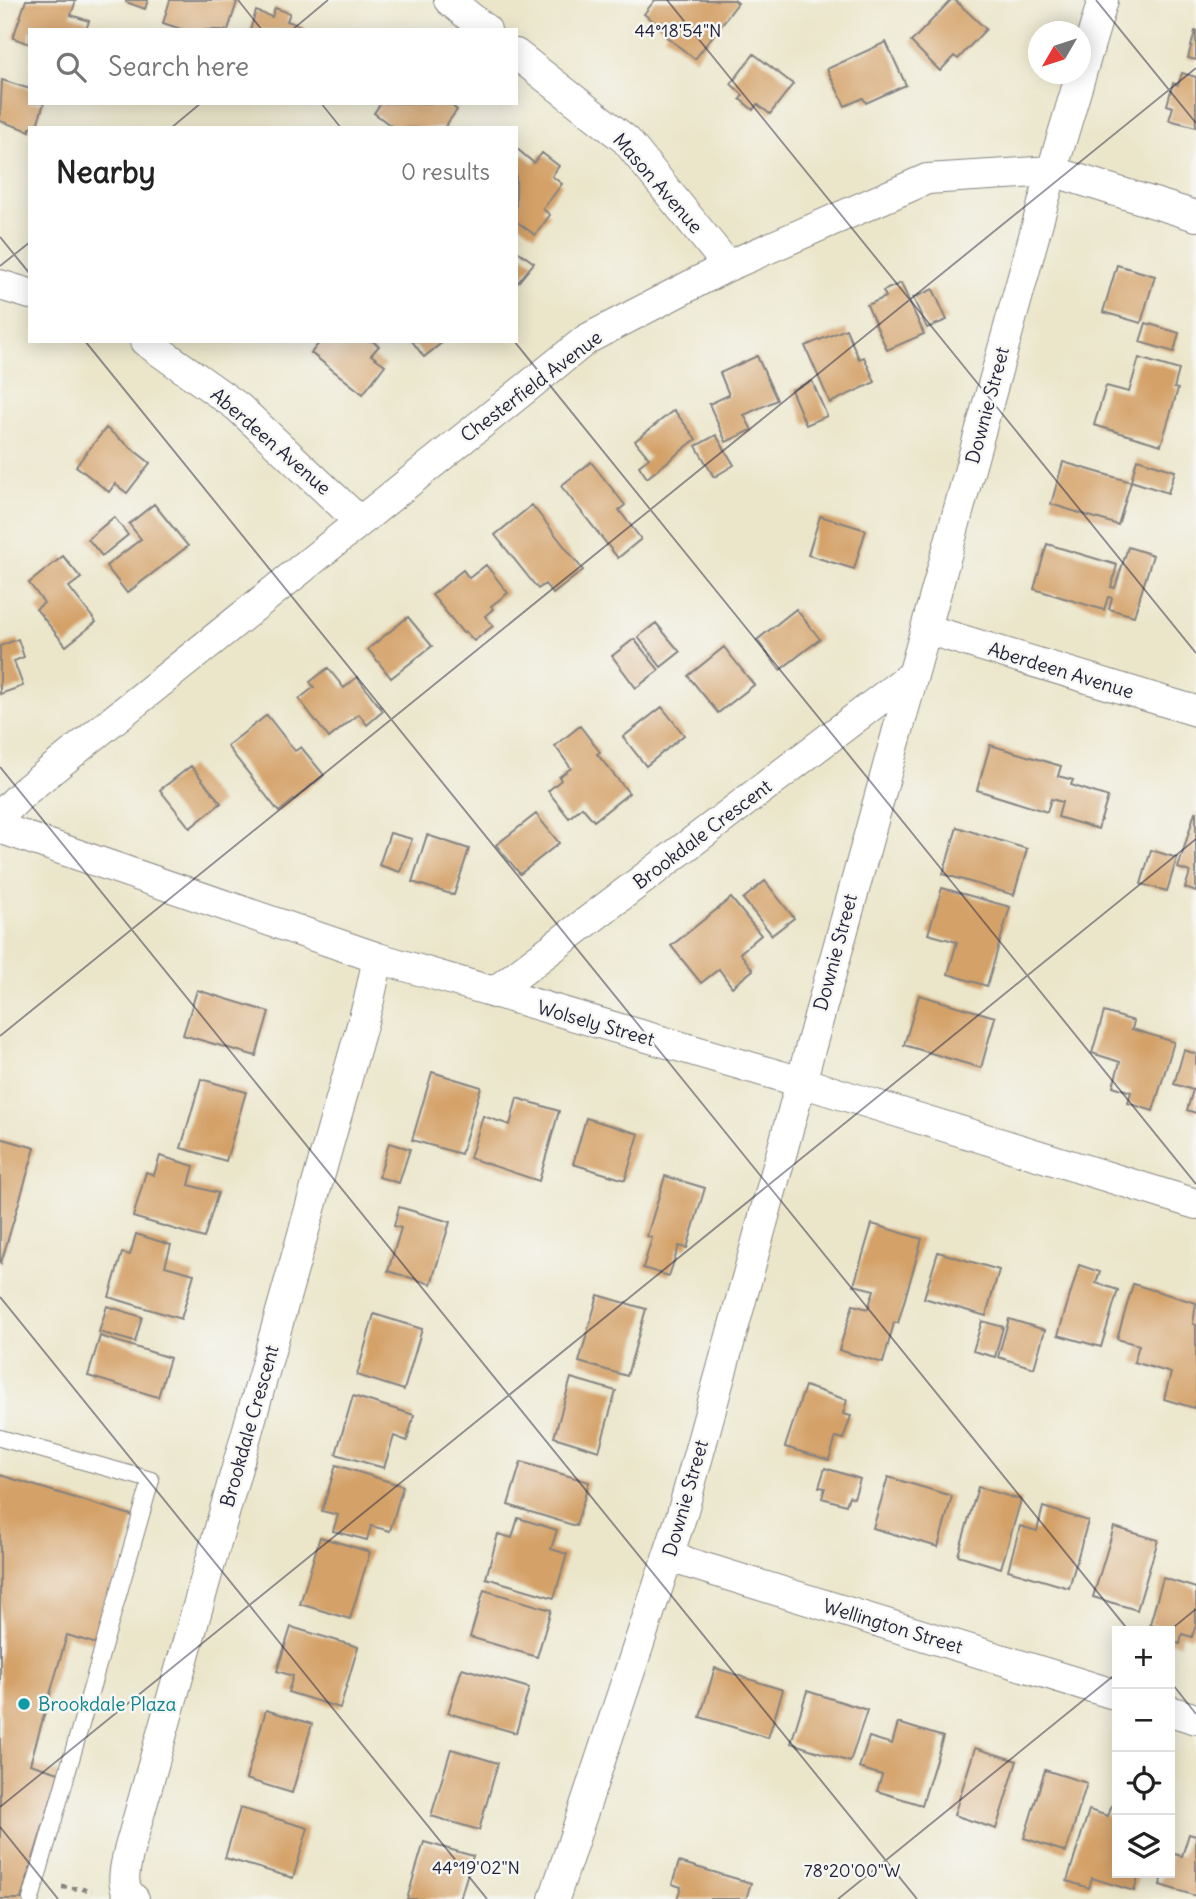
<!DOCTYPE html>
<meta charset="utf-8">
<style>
:root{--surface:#fff;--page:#f2f2f2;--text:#222;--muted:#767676;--line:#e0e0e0}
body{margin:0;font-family:Delius,sans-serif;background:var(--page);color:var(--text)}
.controls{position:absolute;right:21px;bottom:21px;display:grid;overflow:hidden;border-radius:0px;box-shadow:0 4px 18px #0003}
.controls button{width:63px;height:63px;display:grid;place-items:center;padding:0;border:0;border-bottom:2px solid var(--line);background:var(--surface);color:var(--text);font:35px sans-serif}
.compass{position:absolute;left:1028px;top:21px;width:63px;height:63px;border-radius:50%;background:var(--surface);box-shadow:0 4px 18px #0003;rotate:231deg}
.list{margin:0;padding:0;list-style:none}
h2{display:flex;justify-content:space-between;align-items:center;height:91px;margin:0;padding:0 28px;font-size:30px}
h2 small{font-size:23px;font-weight:400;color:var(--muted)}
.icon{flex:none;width:38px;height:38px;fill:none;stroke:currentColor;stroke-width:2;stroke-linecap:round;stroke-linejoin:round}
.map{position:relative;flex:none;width:1196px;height:1899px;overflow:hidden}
.search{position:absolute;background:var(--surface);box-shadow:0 4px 18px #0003;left:28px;top:28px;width:490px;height:77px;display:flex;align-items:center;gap:18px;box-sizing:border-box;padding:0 24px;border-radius:0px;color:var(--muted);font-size:26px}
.panel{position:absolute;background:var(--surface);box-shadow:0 4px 18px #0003;left:28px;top:126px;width:490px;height:217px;border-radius:0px}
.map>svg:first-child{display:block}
.building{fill:#d4a168}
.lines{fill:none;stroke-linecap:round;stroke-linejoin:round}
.lane-casing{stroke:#868482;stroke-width:18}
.street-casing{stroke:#868482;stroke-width:32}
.path{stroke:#868482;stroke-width:4.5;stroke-dasharray:5 5;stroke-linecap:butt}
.lane{stroke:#fff;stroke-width:16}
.street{stroke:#fff;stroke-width:30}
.ticks{fill:none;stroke:#22223b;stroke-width:2;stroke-opacity:0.45}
.culture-dot{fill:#0f9aa8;stroke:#f6f6f2;stroke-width:2.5}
.labels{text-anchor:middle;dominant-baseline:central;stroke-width:5;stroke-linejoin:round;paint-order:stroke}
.street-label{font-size:19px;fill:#22223b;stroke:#f6f6f2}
.culture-label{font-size:19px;fill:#0d838f;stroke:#f6f6f2;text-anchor:start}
.ticks-label{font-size:18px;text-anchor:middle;fill:#22223b;stroke:#f6f6f2;stroke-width:5;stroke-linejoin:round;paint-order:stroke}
</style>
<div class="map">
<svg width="1196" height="1899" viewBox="0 0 1196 1899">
<rect width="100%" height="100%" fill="#f6f6f2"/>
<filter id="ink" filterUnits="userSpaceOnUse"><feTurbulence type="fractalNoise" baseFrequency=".0143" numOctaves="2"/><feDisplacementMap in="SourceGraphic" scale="14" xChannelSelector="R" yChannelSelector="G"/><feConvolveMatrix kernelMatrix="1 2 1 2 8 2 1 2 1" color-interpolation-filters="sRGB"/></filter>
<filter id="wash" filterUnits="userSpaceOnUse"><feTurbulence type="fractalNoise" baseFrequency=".00686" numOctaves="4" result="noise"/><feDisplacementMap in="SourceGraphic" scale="28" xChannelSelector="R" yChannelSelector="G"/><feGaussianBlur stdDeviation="1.57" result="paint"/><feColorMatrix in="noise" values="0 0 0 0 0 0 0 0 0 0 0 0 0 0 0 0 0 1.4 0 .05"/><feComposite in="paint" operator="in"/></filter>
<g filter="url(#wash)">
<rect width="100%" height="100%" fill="#ebe6ca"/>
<g id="blocks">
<path class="building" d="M 26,0 L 76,0 L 71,15 L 89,21 L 86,30 L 30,30 L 30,44 L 13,38 Z
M 126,0 L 148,0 L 145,9 L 126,2 Z
M 170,0 L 232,0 L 237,2 L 228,30 L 184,30 L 163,23 Z
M 655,0 L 734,0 L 738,3 L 695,59 L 664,35 L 667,32 L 644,14 Z
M 951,0 L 955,0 L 986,29 L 958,59 L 954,56 L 940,71 L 911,42 Z
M 275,8 L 290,13 L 287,21 L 304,27 L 303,30 L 250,30 L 256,11 L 272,17 Z
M 1195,31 L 1196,31 L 1196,60 L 1188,58 Z
M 886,42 L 906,85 L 866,103 L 863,98 L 845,106 L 827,69 Z
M 754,54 L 793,84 L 770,114 L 757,104 L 753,110 L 740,99 L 743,95 L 731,84 Z
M 1182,73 L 1196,77 L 1196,127 L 1169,120 L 1173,107 L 1167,105 L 1173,83 L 1178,85 Z
M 2,80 L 30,89 L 30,103 L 44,103 L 36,128 L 30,128 L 30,131 L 0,121 Z
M 381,103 L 449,103 L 457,110 L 444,128 L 394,128 L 374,113 Z
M 516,148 L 534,163 L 542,153 L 559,166 L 552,176 L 562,184 L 543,209 L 550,215 L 535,235 L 516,221 Z
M 516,250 L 534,263 L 516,285 Z
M 1117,265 L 1155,276 L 1141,323 L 1103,312 Z
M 901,283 L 924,334 L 887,350 L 867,305 L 886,297 L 883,291 Z
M 933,289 L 947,320 L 927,328 L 913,298 Z
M 1146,323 L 1179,333 L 1174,352 L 1140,342 Z
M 846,329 L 859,359 L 864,357 L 875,382 L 830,403 L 805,346 Z
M 316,341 L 372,341 L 379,346 L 371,355 L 385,365 L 363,394 L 311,353 L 319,343 Z
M 412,341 L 444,341 L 424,357 Z
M 757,356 L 777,400 L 744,415 L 752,430 L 726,442 L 709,404 L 729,395 L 720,373 Z
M 1139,358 L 1179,370 L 1174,388 L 1178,389 L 1161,445 L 1094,425 L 1106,386 L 1129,392 Z
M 812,381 L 827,416 L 806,425 L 791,390 Z
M 674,410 L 696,439 L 647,478 L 639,466 L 649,458 L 635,441 Z
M 106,428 L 150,463 L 127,493 L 115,484 L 109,492 L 76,466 Z
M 716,435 L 734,465 L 714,477 L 696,446 Z
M 1137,459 L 1175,471 L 1168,493 L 1131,481 Z
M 591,462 L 625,505 L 619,510 L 641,539 L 618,558 L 561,486 Z
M 1063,462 L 1131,482 L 1118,525 L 1051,504 Z
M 154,504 L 188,546 L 127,593 L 106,566 L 141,539 L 129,524 Z
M 532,505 L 583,570 L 553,594 L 545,584 L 538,589 L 495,535 Z
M 820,516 L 866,530 L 854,569 L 808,555 Z
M 114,517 L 128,535 L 102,556 L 88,539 Z
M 1047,544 L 1117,565 L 1111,587 L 1115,588 L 1128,547 L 1153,555 L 1134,616 L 1109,609 L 1112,598 L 1108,597 L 1104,610 L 1034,589 Z
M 63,556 L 81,578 L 69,587 L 96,622 L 66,646 L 36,609 L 44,603 L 29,583 Z
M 486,565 L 508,593 L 491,606 L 493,609 L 485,616 L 493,626 L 474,641 L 465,631 L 463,633 L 432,595 L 463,570 L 469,578 Z
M 796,609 L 820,639 L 780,670 L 757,640 Z
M 408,617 L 432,646 L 391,678 L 368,649 Z
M 656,623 L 680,652 L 661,667 L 638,637 Z
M 18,639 L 24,657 L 14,661 L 23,686 L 0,694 L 0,646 Z
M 634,639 L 659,670 L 636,688 L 612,656 Z
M 724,647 L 754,685 L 718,713 L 688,676 Z
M 328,668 L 344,688 L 357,677 L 383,711 L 367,725 L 359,714 L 329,738 L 299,699 L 314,687 L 310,682 Z
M 662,707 L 684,735 L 646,766 L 623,737 Z
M 267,715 L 295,751 L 301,747 L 324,775 L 279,812 L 227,746 Z
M 580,726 L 600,752 L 597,754 L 629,793 L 594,821 L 582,807 L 569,818 L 548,791 L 561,780 L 559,777 L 571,768 L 555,746 Z
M 990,745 L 1061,766 L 1058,776 L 1073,780 L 1071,785 L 1108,797 L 1098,829 L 1058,817 L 1062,802 L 1051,799 L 1047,812 L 977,790 Z
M 191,766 L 221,803 L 190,828 L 160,790 Z
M 1195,812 L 1196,812 L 1196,892 L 1185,888 L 1190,872 L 1178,868 Z
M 536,814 L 559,843 L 520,874 L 496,845 Z
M 957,827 L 1027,849 L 1014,895 L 943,874 Z
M 390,833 L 412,839 L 400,872 L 379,865 Z
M 427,835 L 469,849 L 454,895 L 412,882 Z
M 1151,850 L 1177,858 L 1167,891 L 1141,884 Z
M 765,881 L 794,918 L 772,935 L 743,899 Z
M 942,888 L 1010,907 L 987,986 L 948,974 L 957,942 L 928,934 Z
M 731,898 L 761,935 L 740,953 L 753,970 L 732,987 L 719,969 L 701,983 L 671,946 Z
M 197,990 L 269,1012 L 256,1056 L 183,1035 Z
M 919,995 L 995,1017 L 981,1068 L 904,1045 Z
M 1104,1012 L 1134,1021 L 1132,1029 L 1174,1042 L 1153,1111 L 1128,1103 L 1131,1092 L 1113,1086 L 1120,1062 L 1092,1053 Z
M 1184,1050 L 1196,1054 L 1196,1113 L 1187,1110 L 1193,1090 L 1174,1084 Z
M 432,1072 L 481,1087 L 461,1154 L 412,1140 Z
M 201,1079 L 246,1092 L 226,1161 L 181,1148 Z
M 517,1098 L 559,1111 L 539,1181 L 470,1158 L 483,1116 L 510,1125 Z
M 586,1118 L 639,1134 L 625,1180 L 573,1164 Z
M 0,1138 L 35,1148 L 1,1263 L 0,1262 Z
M 389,1143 L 410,1149 L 399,1183 L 379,1177 Z
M 160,1156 L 194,1166 L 189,1185 L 218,1193 L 204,1238 L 133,1217 L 146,1172 L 154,1175 Z
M 665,1176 L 705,1188 L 687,1248 L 679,1246 L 669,1276 L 643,1268 L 652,1238 L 647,1236 Z
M 399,1207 L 450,1222 L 431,1284 L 388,1271 L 401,1228 L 394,1226 Z
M 872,1224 L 922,1239 L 898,1323 L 894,1323 L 883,1363 L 839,1350 L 853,1305 L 868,1309 L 874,1290 L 854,1285 Z
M 136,1234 L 171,1245 L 165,1266 L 194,1274 L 181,1319 L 109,1297 L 122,1253 L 130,1255 Z
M 938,1252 L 999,1270 L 986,1316 L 924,1298 Z
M 1079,1265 L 1100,1272 L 1096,1283 L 1118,1290 L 1101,1347 L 1058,1335 Z
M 1133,1284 L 1196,1303 L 1193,1324 L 1196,1325 L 1196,1400 L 1194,1408 L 1164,1399 L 1171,1373 L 1134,1362 L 1139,1345 L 1117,1339 Z
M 598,1295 L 646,1309 L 627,1376 L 579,1362 Z
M 107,1306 L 142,1317 L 135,1342 L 99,1332 Z
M 374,1314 L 422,1329 L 404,1390 L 357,1375 Z
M 1009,1319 L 1045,1330 L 1034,1368 L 998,1357 Z
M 982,1321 L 1003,1327 L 995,1357 L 973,1351 Z
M 100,1336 L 170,1358 L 158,1397 L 88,1376 Z
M 571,1378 L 616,1391 L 599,1451 L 554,1437 Z
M 805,1386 L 847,1400 L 843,1414 L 851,1416 L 843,1439 L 836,1437 L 829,1460 L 785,1447 Z
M 353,1396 L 414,1415 L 407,1441 L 394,1436 L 384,1468 L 336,1454 Z
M 521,1462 L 589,1482 L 576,1526 L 508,1505 Z
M 336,1465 L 403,1486 L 390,1531 L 371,1526 L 367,1540 L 333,1531 L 338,1515 L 322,1511 Z
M 825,1468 L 860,1479 L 854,1498 L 849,1496 L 846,1505 L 822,1498 L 825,1488 L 819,1487 Z
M 0,1475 L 134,1516 L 97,1644 L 67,1635 L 30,1764 L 59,1773 L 21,1899 L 0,1899 Z
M 888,1477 L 952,1496 L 938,1547 L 873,1528 Z
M 978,1487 L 1021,1500 L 1001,1568 L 958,1555 Z
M 1043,1507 L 1088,1521 L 1069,1588 L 1008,1570 L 1020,1526 L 1037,1531 Z
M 518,1518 L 557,1530 L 551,1549 L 567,1554 L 554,1598 L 486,1578 L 498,1534 L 512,1538 Z
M 1114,1527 L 1158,1540 L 1137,1610 L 1093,1597 Z
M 320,1537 L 370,1552 L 350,1619 L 300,1604 Z
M 1163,1578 L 1196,1588 L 1196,1625 L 1192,1637 L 1182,1634 L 1180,1644 L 1170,1641 L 1170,1631 L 1162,1631 L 1163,1628 L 1150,1624 Z
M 484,1590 L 551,1610 L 537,1657 L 470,1637 Z
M 291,1627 L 358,1647 L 340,1708 L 288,1692 L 293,1676 L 277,1671 Z
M 462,1668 L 529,1688 L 516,1733 L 448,1713 Z
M 715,1668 L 783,1690 L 768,1738 L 700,1717 Z
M 807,1691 L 867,1710 L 850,1762 L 791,1743 Z
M 266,1710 L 312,1724 L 292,1793 L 246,1779 Z
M 898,1723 L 943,1737 L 922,1805 L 877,1791 L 882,1775 L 859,1768 L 869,1737 L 892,1744 Z
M 975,1748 L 1017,1761 L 996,1829 L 954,1815 Z
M 451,1749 L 498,1763 L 479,1830 L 431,1816 Z
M 1045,1770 L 1087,1783 L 1066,1852 L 1024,1838 Z
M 1117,1791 L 1117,1873 L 1139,1873 L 1134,1891 L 1092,1878 L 1089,1888 L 1067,1881 L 1089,1810 L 1108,1816 Z
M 240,1808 L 308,1828 L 293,1878 L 225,1858 Z
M 1189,1834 L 1196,1836 L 1196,1896 L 1160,1885 L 1163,1873 L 1170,1873 L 1170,1853 L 1182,1856 Z
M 424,1842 L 473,1856 L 460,1899 L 407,1899 Z
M 679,1862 L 751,1883 L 746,1899 L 677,1899 L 681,1887 L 672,1884 Z"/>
</g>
</g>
<g filter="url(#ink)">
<use href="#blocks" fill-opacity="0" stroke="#868482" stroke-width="2"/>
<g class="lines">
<defs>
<path id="lane" d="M 0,1438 L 151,1480 L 31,1899"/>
<path id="street" d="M 449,0 L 486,30
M 516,54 L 626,140 L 728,266
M 0,285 L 30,294
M 145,341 L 238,407 L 359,521
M 926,629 L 1196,711
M 0,816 L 24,792 L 587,339 L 728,266 L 927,179 L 1052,171 L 1196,216
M 0,828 L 378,958 L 801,1082 L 1196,1204
M 493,993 L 912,675
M 669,1557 L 1117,1695
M 1170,1711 L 1196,1719
M 134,1899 C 119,1888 125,1870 128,1854 L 369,1000 L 378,958
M 554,1899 L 682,1514 L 1052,171 L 1103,0"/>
</defs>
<use href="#lane" class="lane-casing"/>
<use href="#street" class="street-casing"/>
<path class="path" d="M 62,1887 L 92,1890"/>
<use href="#lane" class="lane"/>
<use href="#street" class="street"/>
</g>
</g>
<path class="ticks" d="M 238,0 L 262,30M 667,0 L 1196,653M 1096,0 L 1196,123M 292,30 L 328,0M 321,103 L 341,128M 171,128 L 201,103M 0,237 L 30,274M 0,266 L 30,242M 85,341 L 1129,1631M 514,341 L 1196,1184M 0,767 L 917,1899M 0,1036 L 1196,68M 0,1297 L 487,1899M 1169,1631 L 1196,1609M 1170,1681 L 1196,1714M 0,1807 L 1196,839M 0,1827 L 58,1899M 838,1899 L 1117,1673"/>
<circle class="culture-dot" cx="24" cy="1704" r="7"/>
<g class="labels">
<g class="street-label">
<text transform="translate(658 183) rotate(49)">Mason Avenue</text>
<text transform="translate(531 386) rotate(-37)">Chesterfield Avenue</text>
<text transform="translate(987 405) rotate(-75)">Downie Street</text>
<text transform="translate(271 441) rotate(41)">Aberdeen Avenue</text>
<text transform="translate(1061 670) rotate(17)">Aberdeen Avenue</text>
<text transform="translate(702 834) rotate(-37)">Brookdale Crescent</text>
<text transform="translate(835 952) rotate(-75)">Downie Street</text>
<text transform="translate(596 1023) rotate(16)">Wolsely Street</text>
<text transform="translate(249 1426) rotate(-74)">Brookdale Crescent</text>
<text transform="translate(685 1498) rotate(-74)">Downie Street</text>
<text transform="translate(893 1626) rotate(17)">Wellington Street</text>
</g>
<g class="culture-label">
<text x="38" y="1704">Brookdale Plaza</text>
</g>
</g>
<g class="ticks-label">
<text x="678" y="37">44°18'54"N</text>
<text x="476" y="1874">44°19'02"N</text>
<text x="852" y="1877">78°20'00"W</text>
</g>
</svg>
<div class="controls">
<button>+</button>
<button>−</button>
<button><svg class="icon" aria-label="locate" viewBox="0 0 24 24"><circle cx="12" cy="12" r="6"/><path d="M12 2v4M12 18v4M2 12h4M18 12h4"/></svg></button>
<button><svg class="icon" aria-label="layers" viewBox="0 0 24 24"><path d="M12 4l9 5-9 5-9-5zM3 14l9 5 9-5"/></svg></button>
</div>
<svg class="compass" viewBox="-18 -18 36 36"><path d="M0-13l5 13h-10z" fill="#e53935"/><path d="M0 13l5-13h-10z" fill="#767676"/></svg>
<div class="search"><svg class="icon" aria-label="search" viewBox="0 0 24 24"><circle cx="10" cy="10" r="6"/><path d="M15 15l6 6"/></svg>Search here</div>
<section class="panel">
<h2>Nearby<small>0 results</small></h2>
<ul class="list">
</ul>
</section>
</div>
